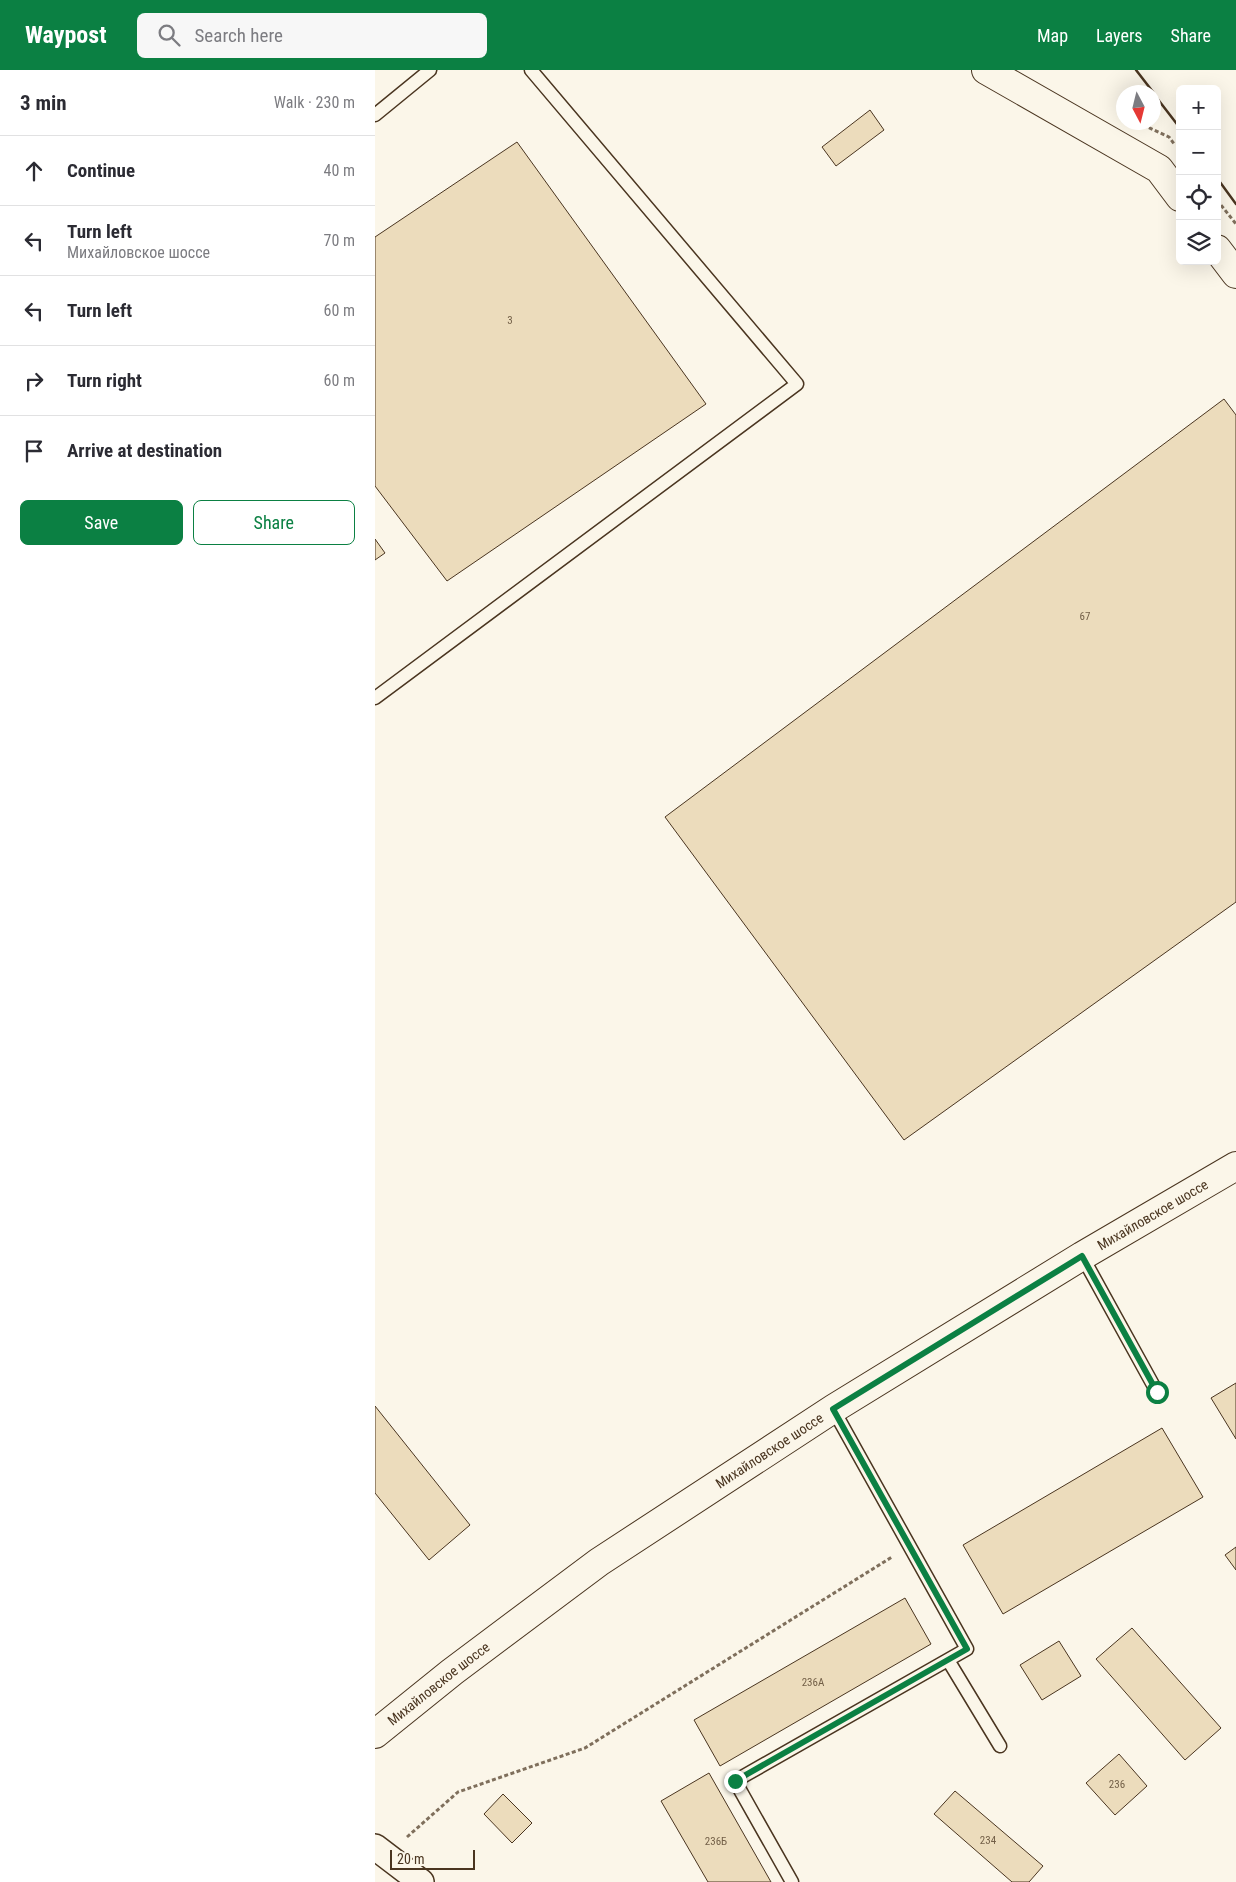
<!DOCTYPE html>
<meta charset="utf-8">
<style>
:root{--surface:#fff;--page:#f7f7f7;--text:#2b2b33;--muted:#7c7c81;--line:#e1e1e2;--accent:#0b8043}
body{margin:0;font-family:"Roboto Condensed",sans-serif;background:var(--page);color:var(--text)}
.controls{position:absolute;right:15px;top:15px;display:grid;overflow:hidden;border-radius:8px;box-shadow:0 5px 20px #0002}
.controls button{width:45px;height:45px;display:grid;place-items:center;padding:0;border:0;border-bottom:1px solid var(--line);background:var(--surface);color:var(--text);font:25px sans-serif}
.compass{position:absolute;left:741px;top:15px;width:45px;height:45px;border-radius:50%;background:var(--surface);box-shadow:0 5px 20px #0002;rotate:173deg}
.scale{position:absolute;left:15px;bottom:12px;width:85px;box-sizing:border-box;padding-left:5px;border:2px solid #4a3520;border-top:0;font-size:14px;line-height:18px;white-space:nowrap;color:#4a3520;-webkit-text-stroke:4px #fbf6e9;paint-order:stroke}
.stop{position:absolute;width:15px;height:15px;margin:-11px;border:4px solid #0b8043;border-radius:50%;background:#fff}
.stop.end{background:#0b8043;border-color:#fff;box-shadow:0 1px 5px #0008}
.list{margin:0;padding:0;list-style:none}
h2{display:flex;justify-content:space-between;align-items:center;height:65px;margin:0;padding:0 20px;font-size:21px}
h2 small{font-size:16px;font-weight:400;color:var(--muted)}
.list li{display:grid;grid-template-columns:32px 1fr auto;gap:15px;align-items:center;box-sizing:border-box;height:70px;padding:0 20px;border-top:1px solid var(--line)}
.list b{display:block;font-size:19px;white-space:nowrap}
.list p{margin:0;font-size:16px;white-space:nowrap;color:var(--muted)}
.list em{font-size:16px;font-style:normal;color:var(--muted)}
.actions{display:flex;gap:10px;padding:15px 20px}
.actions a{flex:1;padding:11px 0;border:1px solid var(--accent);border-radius:8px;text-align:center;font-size:18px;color:var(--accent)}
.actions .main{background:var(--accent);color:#fff}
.icon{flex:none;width:28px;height:28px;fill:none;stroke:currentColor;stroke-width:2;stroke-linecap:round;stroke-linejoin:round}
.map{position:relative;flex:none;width:861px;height:1812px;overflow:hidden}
header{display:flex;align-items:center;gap:30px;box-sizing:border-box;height:70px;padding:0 25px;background:var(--accent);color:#fff}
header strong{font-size:24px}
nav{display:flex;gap:28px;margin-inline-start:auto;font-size:18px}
.search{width:350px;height:45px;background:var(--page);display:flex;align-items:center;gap:12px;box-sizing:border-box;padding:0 18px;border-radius:8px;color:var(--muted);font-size:19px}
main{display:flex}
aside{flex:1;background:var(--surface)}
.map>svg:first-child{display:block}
.building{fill:#ecdcbc;stroke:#4a3520}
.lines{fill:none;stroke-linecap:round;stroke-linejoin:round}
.lane-casing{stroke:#4a3520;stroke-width:15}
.street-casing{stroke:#4a3520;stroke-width:28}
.secondary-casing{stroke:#4a3520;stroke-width:30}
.primary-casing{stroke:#4a3520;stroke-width:30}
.path{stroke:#7f6f5c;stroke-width:3;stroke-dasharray:4 2.5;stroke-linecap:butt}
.lane{stroke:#fbf6e9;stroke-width:12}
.street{stroke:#fbf6e9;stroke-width:25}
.secondary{stroke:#fbf6e9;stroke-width:28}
.primary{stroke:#fbf6e9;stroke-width:28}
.wall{stroke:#4a3520;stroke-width:2.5}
.route{stroke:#0b8043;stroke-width:6}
.labels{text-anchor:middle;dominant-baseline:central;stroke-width:4;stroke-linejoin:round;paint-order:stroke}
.number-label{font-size:11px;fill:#725f47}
.street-label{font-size:14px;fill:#4a3520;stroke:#fbf6e9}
</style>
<header>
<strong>Waypost</strong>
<div class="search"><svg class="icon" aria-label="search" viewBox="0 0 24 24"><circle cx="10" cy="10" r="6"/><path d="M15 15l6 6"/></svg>Search here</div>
<nav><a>Map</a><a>Layers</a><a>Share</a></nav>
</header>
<main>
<aside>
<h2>3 min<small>Walk · 230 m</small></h2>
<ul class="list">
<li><svg class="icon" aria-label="ahead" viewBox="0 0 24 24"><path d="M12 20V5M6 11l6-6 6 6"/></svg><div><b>Continue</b></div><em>40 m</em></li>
<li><svg class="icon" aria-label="left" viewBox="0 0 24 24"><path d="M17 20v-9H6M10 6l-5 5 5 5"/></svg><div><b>Turn left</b><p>Михайловское шоссе</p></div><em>70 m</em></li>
<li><svg class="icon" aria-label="left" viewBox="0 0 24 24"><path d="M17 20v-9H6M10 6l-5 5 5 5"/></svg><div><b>Turn left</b></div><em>60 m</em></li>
<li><svg class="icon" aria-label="right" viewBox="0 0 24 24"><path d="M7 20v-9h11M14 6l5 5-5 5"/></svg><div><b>Turn right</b></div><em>60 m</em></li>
<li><svg class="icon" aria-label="arrive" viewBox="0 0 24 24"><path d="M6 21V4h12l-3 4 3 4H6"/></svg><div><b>Arrive at destination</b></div></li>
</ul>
<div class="actions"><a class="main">Save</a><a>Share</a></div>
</aside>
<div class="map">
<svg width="861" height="1812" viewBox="0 0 861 1812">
<rect width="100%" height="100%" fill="#fbf6e9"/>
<path class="building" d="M 495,40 L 509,60 L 461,96 L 447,77 Z
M 142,72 L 331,334 L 72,511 L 0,416 L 0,167 Z
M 849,329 L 861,345 L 861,832 L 529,1070 L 290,747 Z
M 0,469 L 10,483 L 0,490 Z
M 861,1313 L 861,1369 L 836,1328 Z
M 0,1336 L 95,1455 L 54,1490 L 0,1423 Z
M 787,1358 L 828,1427 L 628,1544 L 588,1475 Z
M 861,1477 L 861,1500 L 850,1485 Z
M 530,1528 L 556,1574 L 345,1696 L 319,1650 Z
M 757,1558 L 846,1658 L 810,1690 L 721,1589 Z
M 684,1571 L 706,1606 L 667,1630 L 645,1595 Z
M 744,1684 L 772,1716 L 740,1745 L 711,1713 Z
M 334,1703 L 396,1812 L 333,1812 L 286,1731 Z
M 580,1721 L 668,1796 L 654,1812 L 637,1812 L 559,1744 Z
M 128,1724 L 157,1753 L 137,1773 L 109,1744 Z"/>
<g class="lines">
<defs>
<path id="lane" d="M 0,45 L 55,0
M 0,628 L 422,314 L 156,0
M 707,1186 L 782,1322
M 573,1590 L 625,1676
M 417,1812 L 360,1711 L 592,1579 L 458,1339"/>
<path id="street" d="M 0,1777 L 46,1812"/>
<path id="secondary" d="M 611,0 L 784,99 L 805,127
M 842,179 L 861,204"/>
<g id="primary">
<path id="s1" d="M 0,1664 L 77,1602 L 224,1492 L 458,1339 L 707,1186 L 861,1096"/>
</g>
</defs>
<use href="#lane" class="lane-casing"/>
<use href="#street" class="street-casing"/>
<use href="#secondary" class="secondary-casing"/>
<use href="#primary" class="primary-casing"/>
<path class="path" d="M 768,55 L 794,67 L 800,75
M 842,130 L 861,154
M 32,1767 L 83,1722 L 210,1678 L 517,1487"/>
<use href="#lane" class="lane"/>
<use href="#street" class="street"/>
<use href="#secondary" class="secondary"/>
<use href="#primary" class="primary"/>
<path class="wall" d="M 761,0 L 778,22
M 778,23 L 805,58
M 842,108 L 861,134"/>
</g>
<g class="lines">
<path class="route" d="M 360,1711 L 592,1579 L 458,1339 L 707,1186 L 782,1322"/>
</g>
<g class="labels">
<g class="number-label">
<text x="135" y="250">3</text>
<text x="710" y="546">67</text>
<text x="438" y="1612">236А</text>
<text x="742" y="1714">236</text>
<text x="613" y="1770">234</text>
<text x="341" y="1771">236Б</text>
</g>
<g class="street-label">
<text stroke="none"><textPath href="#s1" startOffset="936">Михайловское шоссе</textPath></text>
<text stroke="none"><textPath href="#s1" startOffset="486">Михайловское шоссе</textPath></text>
<text stroke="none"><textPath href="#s1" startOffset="81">Михайловское шоссе</textPath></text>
</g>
</g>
</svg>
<div class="controls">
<button>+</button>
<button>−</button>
<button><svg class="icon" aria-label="locate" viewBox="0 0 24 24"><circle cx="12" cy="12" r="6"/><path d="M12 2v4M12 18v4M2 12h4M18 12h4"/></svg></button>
<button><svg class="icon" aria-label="layers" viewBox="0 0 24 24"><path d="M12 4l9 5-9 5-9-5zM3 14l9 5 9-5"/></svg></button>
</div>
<svg class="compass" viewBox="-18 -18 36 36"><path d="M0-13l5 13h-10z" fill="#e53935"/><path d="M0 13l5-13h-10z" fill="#7c7c81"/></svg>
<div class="scale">20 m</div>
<div class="stop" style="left:782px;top:1322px"></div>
<div class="stop end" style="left:360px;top:1711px"></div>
</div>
</main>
